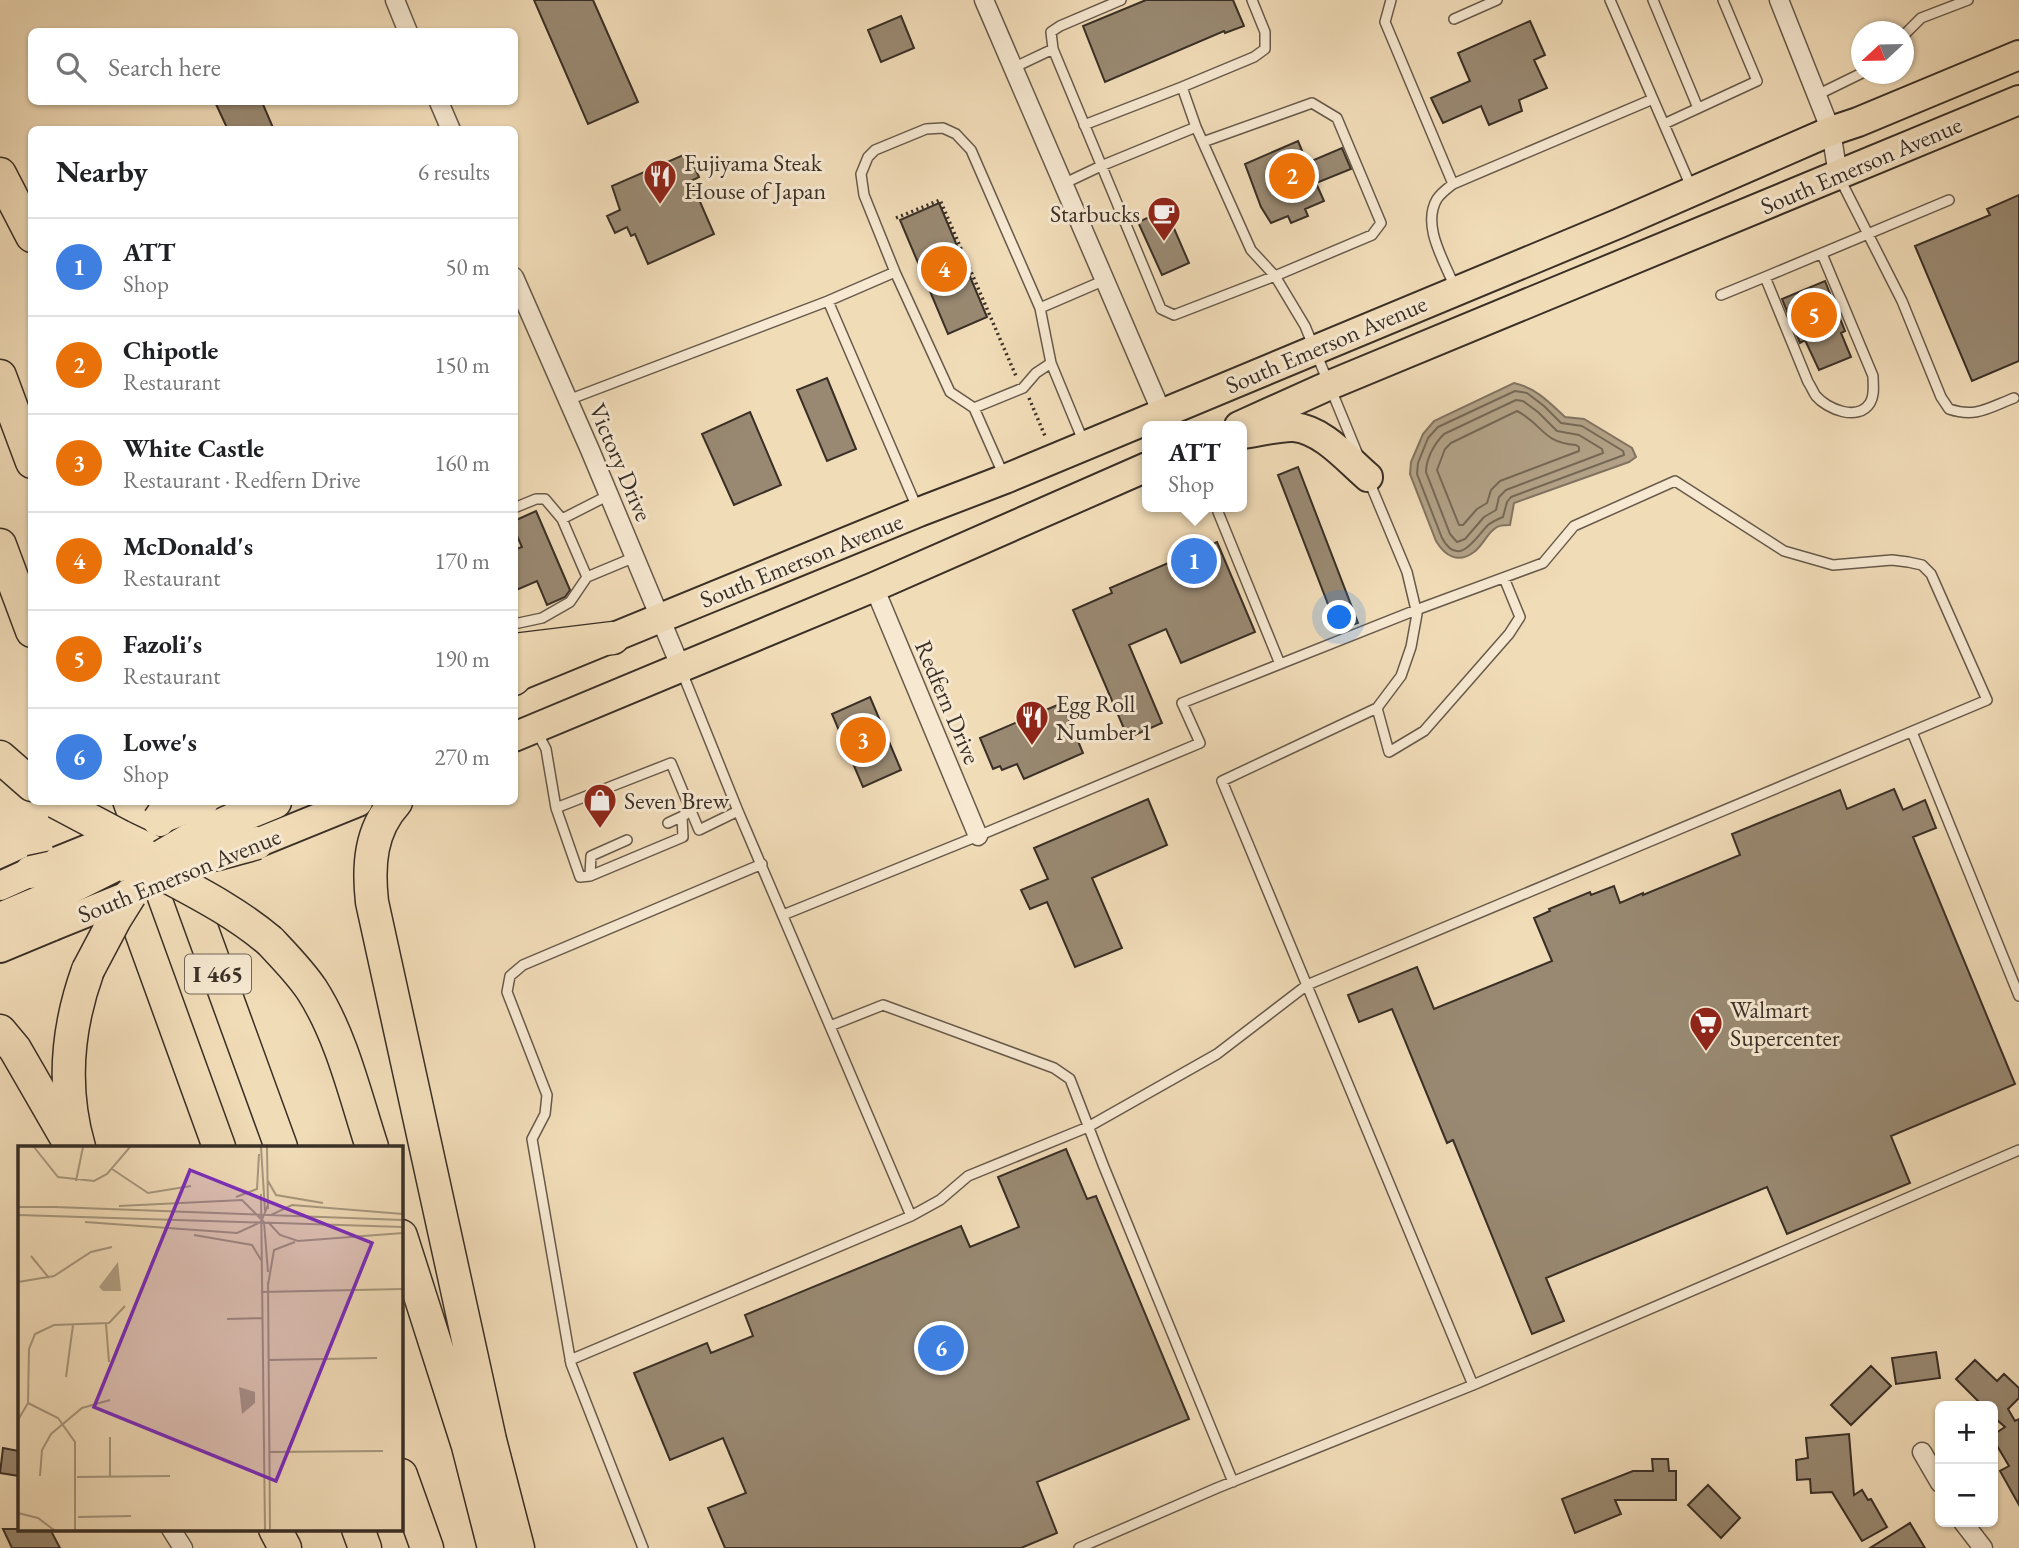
<!DOCTYPE html>
<meta charset="utf-8">
<style>
:root{--surface:#fff;--page:#f2f2f2;--text:#202124;--muted:#757577;--line:#e0e0e0;--accent:#ea580c}
body{margin:0;font-family:"EB Garamond",serif;background:var(--page);color:var(--text)}
.controls{position:absolute;right:21px;bottom:21px;display:grid;overflow:hidden;border-radius:10px;box-shadow:0 2px 5px #0004}
.controls button{width:63px;height:63px;display:grid;place-items:center;padding:0;border:0;border-bottom:2px solid var(--line);background:var(--surface);color:var(--text);font:35px sans-serif}
.compass{position:absolute;left:1851px;top:21px;width:63px;height:63px;border-radius:50%;background:var(--surface);box-shadow:0 2px 5px #0004;rotate:248deg}
.you{position:absolute;left:1340px;top:618px;width:24px;height:24px;margin:-18px;border:5px solid #fff;border-radius:50%;background:#1a73e8;box-shadow:0 0 0 10px #1a73e833}
.badge{display:grid;place-items:center;width:46px;height:46px;border-radius:50%;background:var(--accent);color:#fff;font-size:23px;font-weight:700}
.pin{position:absolute;translate:-50% -50%;border:4px solid #fff;box-shadow:0 2px 7px #0006}
.popup{position:absolute;left:1142px;top:421px;width:105px;height:91px;box-sizing:border-box;display:grid;place-content:center;border-radius:10px;background:var(--surface);filter:drop-shadow(0 2px 5px #0005);font-size:23px;white-space:nowrap;color:var(--muted)}
.popup b{font-size:26px;color:var(--text)}
.popup::after{content:'';position:absolute;left:50%;top:100%;margin-left:-14px;border:14px solid transparent;border-top-color:var(--surface)}
.list{margin:0;padding:0;list-style:none}
h2{display:flex;justify-content:space-between;align-items:center;height:91px;margin:0;padding:0 28px;font-size:30px}
h2 small{font-size:23px;font-weight:400;color:var(--muted)}
.list li{display:grid;grid-template-columns:46px 1fr auto;gap:21px;align-items:center;box-sizing:border-box;height:98px;padding:0 28px;border-top:2px solid var(--line)}
.list b{display:block;font-size:26px;white-space:nowrap}
.list p{margin:0;font-size:23px;white-space:nowrap;color:var(--muted)}
.list em{font-size:23px;font-style:normal;color:var(--muted)}
.icon{flex:none;width:38px;height:38px;fill:none;stroke:currentColor;stroke-width:2;stroke-linecap:round;stroke-linejoin:round}
.map{position:relative;flex:none;width:2019px;height:1548px;overflow:hidden}
.search{position:absolute;background:var(--surface);box-shadow:0 2px 5px #0004;left:28px;top:28px;width:490px;height:77px;display:flex;align-items:center;gap:18px;box-sizing:border-box;padding:0 24px;border-radius:10px;color:var(--muted);font-size:26px}
.panel{position:absolute;background:var(--surface);box-shadow:0 2px 5px #0004;left:28px;top:126px;width:490px;height:679px;border-radius:10px}
.map>svg:first-child{display:block}
.water{fill:#b2a186;stroke:#827360;stroke-width:2}
.lines{fill:none;stroke-linecap:round;stroke-linejoin:round}
.shore{stroke:#766856;stroke-width:2}
.building{fill:#998972;stroke:#392f26;stroke-width:2}
.lane-casing{stroke:#675a4a;stroke-width:12}
.street-casing{stroke:#675a4a;stroke-width:21}
.primary-casing{stroke:#392f26;stroke-width:32}
.highway-casing{stroke:#392f26;stroke-width:35}
.path{stroke:#392f26;stroke-width:3.5;stroke-dasharray:2 3.5;stroke-linecap:butt}
.lane{stroke:#f6e8d1;stroke-width:9}
.street{stroke:#f6e8d1;stroke-width:18}
.primary{stroke:#f1dcb8;stroke-width:28}
.highway{stroke:#f1dcb8;stroke-width:32}
.primary-bridge-casing{stroke:#392f26;stroke-width:32;stroke-linecap:butt}
.highway-bridge-casing{stroke:#392f26;stroke-width:35;stroke-linecap:butt}
.primary-bridge{stroke:#f1dcb8;stroke-width:28}
.highway-bridge{stroke:#f1dcb8;stroke-width:32}
.labels{text-anchor:middle;dominant-baseline:central;stroke-width:6;stroke-linejoin:round;paint-order:stroke}
.shield{fill:#f6e8d1;stroke:#726659;stroke-width:2}
.shield-label{font-size:23px;font-weight:bold;fill:#392f26}
.poi-label{font-size:24px;fill:#392f26;stroke:#f6e8d1;text-anchor:start}
.street-label{font-size:24px;fill:#392f26;stroke:#f6e8d1}
.inset-road{fill:none;stroke:#a7977e;stroke-width:2}
.view{fill:#7b2cbf;fill-opacity:0.15;stroke:#7b2cbf;stroke-width:3.5}
.inset-edge{fill:none;stroke:#392f26;stroke-width:3.5}
</style>
<div class="map">
<svg width="2019" height="1548" viewBox="0 0 2019 1548">
<rect width="100%" height="100%" fill="#f1dcb8"/>
<filter id="stains"><feTurbulence type="fractalNoise" baseFrequency=".00286" numOctaves="4"/><feColorMatrix values="0 0 0 0 .2 0 0 0 0 .09 0 0 0 0 .02 0 0 0 .5 -.17"/></filter>
<radialGradient id="worn" r=".72"><stop offset=".6" stop-color="#630" stop-opacity="0"/><stop offset="1" stop-color="#630" stop-opacity=".3"/></radialGradient>
<path class="water" d="M 1514,383 C 1536,388 1549,402 1565,417 L 1584,419 L 1632,448 L 1636,457 L 1629,462 L 1514,503 L 1510,525 C 1503,525 1498,525 1493,530 C 1486,536 1482,546 1474,552 C 1458,564 1445,556 1436,541 L 1410,474 L 1411,462 L 1423,434 L 1434,421 Z"/>
<g class="lines">
<path class="shore" d="M 1515,391 L 1527,393 L 1544,406 L 1561,423 L 1582,426 L 1623,451 L 1624,455 L 1511,497 L 1507,502 L 1503,517 C 1498,519 1493,521 1488,525 C 1475,538 1459,569 1442,538 L 1417,474 L 1418,463 L 1428,438 L 1438,427 Z
M 1516,400 L 1523,401 L 1538,412 L 1557,431 L 1579,435 L 1602,449 L 1603,453 L 1506,490 L 1499,497 L 1496,510 L 1484,517 L 1465,539 L 1457,542 L 1450,534 L 1426,472 C 1426,459 1434,444 1444,434 Z
M 1517,411 C 1544,425 1541,442 1576,445 L 1579,447 L 1579,451 L 1500,481 L 1491,490 L 1487,503 L 1477,509 L 1463,525 L 1459,525 L 1437,470 L 1445,449 L 1451,443 Z"/>
</g>
<path class="building" d="M 534,0 L 593,0 L 638,102 L 588,124 Z
M 1146,0 L 1233,0 L 1244,26 L 1225,33 L 1224,31 L 1105,82 L 1083,26 Z
M 901,16 L 914,48 L 881,62 L 868,30 Z
M 1530,21 L 1545,55 L 1534,60 L 1547,88 L 1519,100 L 1522,111 L 1489,125 L 1481,106 L 1443,123 L 1431,98 L 1470,81 L 1458,53 Z
M 215,102 L 262,102 L 274,130 L 228,130 Z
M 1298,141 L 1307,163 L 1342,148 L 1351,169 L 1316,183 L 1324,201 L 1305,209 L 1308,216 L 1291,223 L 1288,216 L 1271,223 L 1261,207 L 1245,164 Z
M 688,153 L 699,177 L 691,181 L 714,234 L 648,264 L 635,234 L 631,236 L 627,227 L 615,233 L 607,216 L 620,210 L 612,186 Z
M 2019,195 L 2019,361 L 1972,381 L 1915,246 L 1990,215 L 1987,209 Z
M 939,203 L 987,317 L 948,334 L 900,220 Z
M 1166,210 L 1189,263 L 1162,275 L 1138,222 Z
M 1825,281 L 1845,331 L 1841,333 L 1851,357 L 1819,370 L 1805,340 L 1800,343 L 1782,299 Z
M 827,378 L 856,449 L 827,461 L 797,390 Z
M 750,412 L 781,485 L 734,505 L 702,434 Z
M 1298,467 L 1358,623 L 1338,630 L 1278,475 Z
M 536,511 L 570,590 L 565,597 L 547,605 L 537,581 L 514,591 L 514,550 L 522,547 L 514,529 L 514,521 Z
M 1217,542 L 1255,632 L 1181,663 L 1166,629 L 1129,645 L 1162,723 L 1128,738 L 1073,610 L 1112,593 L 1110,588 Z
M 870,697 L 901,770 L 863,787 L 832,714 Z
M 1062,703 L 1083,753 L 1024,779 L 1017,764 L 1002,770 L 1000,766 L 993,769 L 980,738 Z
M 1894,789 L 1903,810 L 1925,800 L 1936,828 L 1913,837 L 2015,1084 L 1891,1136 L 1910,1183 L 1787,1234 L 1767,1187 L 1546,1278 L 1564,1321 L 1532,1334 L 1453,1140 L 1447,1143 L 1392,1009 L 1359,1022 L 1348,995 L 1417,967 L 1434,1009 L 1552,961 L 1534,918 L 1550,911 L 1549,909 L 1590,892 L 1591,895 L 1614,886 L 1620,903 L 1643,893 L 1643,895 L 1740,855 L 1732,834 L 1840,790 L 1847,809 Z
M 1148,799 L 1167,845 L 1092,878 L 1122,948 L 1075,967 L 1047,902 L 1030,909 L 1021,890 L 1048,879 L 1034,848 Z
M 1066,1149 L 1087,1199 L 1096,1196 L 1189,1419 L 1037,1482 L 1057,1533 L 1021,1548 L 725,1548 L 708,1508 L 746,1493 L 723,1438 L 670,1460 L 634,1373 L 707,1343 L 711,1353 L 753,1336 L 745,1315 L 961,1226 L 970,1247 L 1019,1227 L 998,1177 Z
M 1936,1352 L 1940,1378 L 1896,1384 L 1892,1358 Z
M 1975,1360 L 1997,1381 L 2004,1374 L 2019,1388 L 2019,1398 L 2008,1409 L 2015,1421 L 2019,1419 L 2019,1505 L 2000,1471 L 2009,1466 L 1993,1439 L 1993,1435 L 2005,1427 L 1997,1420 L 1993,1425 L 1993,1406 L 1983,1406 L 1956,1379 Z
M 1871,1366 L 1891,1386 L 1851,1425 L 1831,1405 Z
M 1849,1434 L 1854,1495 L 1862,1490 L 1868,1500 L 1871,1499 L 1887,1527 L 1862,1541 L 1832,1492 L 1811,1493 L 1810,1479 L 1797,1480 L 1796,1460 L 1808,1458 L 1806,1438 Z
M 3,1448 L 19,1451 L 19,1476 L 0,1473 Z
M 1652,1459 L 1668,1459 L 1669,1471 L 1676,1471 L 1676,1500 L 1615,1500 L 1621,1514 L 1575,1533 L 1562,1499 L 1633,1471 L 1653,1471 Z
M 1708,1485 L 1740,1518 L 1721,1538 L 1688,1505 Z
M 1910,1523 L 1925,1548 L 1870,1548 Z
M 3,1529 L 50,1529 L 60,1548 L 12,1548 Z"/>
<g class="lines">
<defs>
<path id="lane" d="M 1391,0 L 1385,22 L 1453,184
M 1610,0 L 1692,189
M 1653,0 L 1698,108
M 1454,19 L 1497,0
M 1904,35 L 1921,18 L 1968,0
M 1053,49 L 1051,32 L 1060,26 L 1121,0
M 1013,68 L 1053,49 L 1161,309 L 1174,315 L 1275,276 L 1372,235 L 1381,223 L 1337,118 L 1312,103 L 1203,142
M 1182,87 L 1254,57 L 1265,49 L 1265,32 L 1252,0
M 1817,95 L 1862,73
M 1664,124 L 1757,81 L 1723,0
M 1084,125 L 1182,87 L 1196,127
M 1839,177 L 1902,301 L 1941,397 L 1949,409 C 1976,418 1988,408 2014,398
M 1063,184 L 1101,166 L 1196,127 L 1251,250 L 1275,276 L 1305,326 L 1358,455
M 1822,254 L 1873,376 C 1873,385 1875,395 1870,403 C 1858,422 1827,409 1816,396 C 1813,392 1811,386 1808,382 L 1765,277 L 1949,200
M 1455,288 C 1445,262 1421,226 1437,199 C 1441,193 1448,188 1453,184 L 1653,99
M 1721,295 L 1765,277
M 828,301 L 918,510
M 1040,308 L 1105,280
M 568,400 L 828,301 L 895,272
M 974,408 L 1023,388 L 1036,373 L 1051,363
M 1004,476 L 974,408 L 950,392 L 895,272 L 864,195 L 861,174 L 868,157 L 875,150 L 926,129 L 943,128 L 956,134 L 971,150 L 1040,308 L 1051,363 L 1084,443
M 514,508 L 536,499 L 545,499 L 562,519
M 1218,512 L 1280,664
M 587,577 L 562,519 L 609,495
M 514,624 L 542,618 L 570,602 L 587,577 L 635,557
M 1377,708 L 1389,752 L 1424,731 L 1509,634 L 1520,617 L 1504,578
M 536,730 L 546,749 L 556,808 L 671,763 L 699,830 L 738,811
M 1912,732 L 2019,996
M 556,808 L 580,877 L 590,876 L 683,837 L 682,817
M 668,823 L 685,815
M 590,876 L 591,856 L 627,840
M 783,915 L 978,836 L 1200,743 L 1182,703 L 1416,610 L 1543,563 L 1574,526 L 1675,481 L 1784,551 L 1833,565 L 1892,560 L 1908,562 L 1922,565 L 1931,574 L 1987,700 L 1307,985 L 1217,1054 L 1088,1127 L 968,1176 L 940,1200 L 911,1216
M 830,1026 L 883,1005 L 1054,1068 L 1070,1079 L 1104,1167 L 1233,1482
M 570,1360 L 911,1216 L 738,811 L 682,672
M 1473,1385 L 2019,1150
M 643,1548 L 571,1364 L 532,1139 L 545,1114 L 547,1095 L 507,992 L 510,976 L 523,965 L 762,864
M 1079,1548 L 1217,1488 L 1473,1385 L 1222,781 L 1377,708 L 1401,676 L 1411,647 L 1417,614 L 1407,572 L 1369,481"/>
<path id="street" d="M 395,0 L 408,32
M 984,0 L 1162,413
M 1779,0 L 1831,131 L 1838,175
M 439,102 L 451,130
M 514,277 L 590,450 L 681,668
M 874,587 L 978,836
M 1922,1452 L 1940,1483
M 1963,1522 L 1983,1548
M 171,1529 L 183,1548"/>
<path id="primary" d="M 1239,426 L 1330,385 L 2019,100
M 1244,434 C 1258,432 1282,426 1294,427 C 1323,430 1347,459 1368,477
M 514,678 L 919,512 L 1005,479 L 1620,223 L 1831,131 L 1858,122 L 2019,55
M 514,737 L 874,587 L 1147,467
M 257,843 L 358,802
M 0,886 L 31,872
M 0,948 L 53,926"/>
<path id="highway" d="M 0,174 L 32,236
M 0,376 L 32,462
M 0,545 L 32,631
M 514,650 L 613,638
M 514,679 L 515,678
M 0,757 L 32,785
M 94,802 L 219,1147
M 396,802 C 370,830 368,866 372,902 L 490,1440 L 518,1548
M 245,814 L 275,802
M 120,836 L 162,856 L 149,869 L 130,895
M 180,869 L 281,1147
M 0,919 L 43,901
M 270,941 C 285,957 300,972 312,990 C 342,1037 355,1095 372,1147
M 0,1031 L 15,1049 L 71,1146
M 79,1147 C 62,1088 67,1028 88,970
M 401,1236 L 468,1446 L 494,1548
M 401,1475 L 427,1548
M 275,1529 L 285,1548
M 358,1529 L 365,1548"/>
</defs>
<use href="#lane" class="lane-casing"/>
<use href="#street" class="street-casing"/>
<use href="#primary" class="primary-casing"/>
<use href="#highway" class="highway-casing"/>
<path class="path" d="M 896,218 L 940,200 L 1016,376
M 1029,398 L 1045,436"/>
<use href="#lane" class="lane"/>
<use href="#street" class="street"/>
<use href="#primary" class="primary"/>
<use href="#highway" class="highway"/>
<defs>
<path id="primary-bridge" d="M 159,820 L 204,802
M 58,861 L 120,836
M 53,926 L 130,895"/>
<path id="highway-bridge" d="M 56,802 L 120,836
M 159,820 L 171,802
M 162,856 C 200,862 221,853 257,843
M 162,856 L 189,840 L 245,814
M 31,872 C 61,865 89,861 120,862
M 170,878 C 206,897 239,915 270,941
M 43,901 L 113,866
M 88,970 L 115,919 L 130,895"/>
</defs>
<use href="#primary-bridge" class="primary-bridge-casing"/>
<use href="#highway-bridge" class="highway-bridge-casing"/>
<use href="#primary-bridge" class="primary-bridge"/>
<use href="#highway-bridge" class="highway-bridge"/>
</g>
<defs>
<symbol id="restaurant-pin" viewBox="-11 -11 22 30"><path d="M0 17L-7.5 6A9.5 9.5 0 1 1 7.5 6Z" fill="#8f2418" stroke="#f6e8d1"/><path d="M-5-6h1v4h1v-4h1v4h1v-4h1v5L-1.5 .5V6h-2V.5L-5-1ZM5-6V6H3V1.5H1.5Q1.5-4 5-6Z" fill="#fff"/></symbol>
<symbol id="cafe-pin" viewBox="-11 -11 22 30"><path d="M0 17L-7.5 6A9.5 9.5 0 1 1 7.5 6Z" fill="#8f2418" stroke="#f6e8d1"/><path d="M-5.5-4.5H6V0H3Q3 3.5 0 3.5H-2.5Q-5.5 3.5-5.5 0ZM3-3.2v2h1.7v-2ZM-6 4.5H4V6H-6Z" fill="#fff"/></symbol>
<symbol id="shop-pin" viewBox="-11 -11 22 30"><path d="M0 17L-7.5 6A9.5 9.5 0 1 1 7.5 6Z" fill="#8f2418" stroke="#f6e8d1"/><path d="M-5-2.5h2.3a2.7 3.5 0 0 1 5.4 0H5L5.5 6h-11ZM-1.5-2.5h3a1.5 2.3 0 0 0-3 0Z" fill="#fff"/></symbol>
<symbol id="supermarket-pin" viewBox="-11 -11 22 30"><path d="M0 17L-7.5 6A9.5 9.5 0 1 1 7.5 6Z" fill="#8f2418" stroke="#f6e8d1"/><path d="M-6-5.5h2.5l.6 2H6L4.5 2H-2.5L-4.4-4H-6ZM-1.5 3.2a1.3 1.3 0 1 0 .1 0ZM3 3.2a1.3 1.3 0 1 0 .1 0Z" fill="#fff"/></symbol>
</defs>
<g fill-rule="evenodd">
<use href="#restaurant-pin" x="641" y="157" width="38" height="52"/>
<use href="#cafe-pin" x="1145" y="194" width="38" height="52"/>
<use href="#restaurant-pin" x="1013" y="698" width="38" height="52"/>
<use href="#shop-pin" x="581" y="781" width="38" height="52"/>
<use href="#supermarket-pin" x="1687" y="1004" width="38" height="52"/>
</g>
<g class="labels">
<rect class="shield" x="185" y="954.5" width="66" height="39" rx="5"/>
<g class="shield-label">
<text x="218" y="974">I 465</text>
</g>
<g class="poi-label">
<text x="684" y="162">Fujiyama Steak<tspan x="684" dy="28">House of Japan</tspan></text>
<text x="1140" y="213" text-anchor="end">Starbucks</text>
<text x="1056" y="703">Egg Roll<tspan x="1056" dy="28">Number 1</tspan></text>
<text x="624" y="800">Seven Brew</text>
<text x="1730" y="1009">Walmart<tspan x="1730" dy="28">Supercenter</tspan></text>
</g>
<g class="street-label">
<text transform="translate(1861 165) rotate(-23)">South Emerson Avenue</text>
<text transform="translate(1326 344) rotate(-23)">South Emerson Avenue</text>
<text transform="translate(621 462) rotate(67)">Victory Drive</text>
<text transform="translate(801 560) rotate(-22)">South Emerson Avenue</text>
<text transform="translate(948 702) rotate(67)">Redfern Drive</text>
<text transform="translate(179 875) rotate(-22)">South Emerson Avenue</text>
</g>
</g>
<g transform="translate(18 1146)">
<rect width="385" height="385" fill="#f1dcb8"/>
<path d="M 100,116 L 103,145 L 85,145 L 81,141 ZM 221,241 L 237,246 L 237,257 L 224,268 Z" fill="#b2a186"/>
<path class="inset-road" d="M 16,1 L 40,31 L 76,35 L 89,28 L 112,1M 243,1 L 247,65M 249,1 L 250,63M 94,23 L 130,47 L 173,40M 58,35 L 65,1M 250,35 L 258,49 L 305,57M 243,48 L 247,384M 218,51 L 239,43 L 241,8M 101,60 L 224,54 L 246,76 L 250,126M 0,61 L 40,61M 37,61 L 385,74M 0,69 L 385,81M 253,69 L 274,59 L 385,68M 67,76 L 219,87 L 243,76 L 250,59M 250,76 L 262,89 L 280,95 L 385,87M 176,89 L 234,99 L 243,114M 13,110 L 31,132M 0,136 L 36,130 L 73,106 L 94,101M 250,136 L 252,384M 250,139 L 256,104 L 277,96M 243,146 L 385,143M 209,173 L 244,172M 88,178 L 91,216M 250,214 L 359,212M 48,231 L 55,179M 10,257 L 40,272 L 57,296 L 57,384M 0,274 L 10,257 L 11,203 L 17,188 L 36,179 L 91,177 L 107,160M 92,291 L 92,331M 252,306 L 365,305M 22,330 L 24,304 L 33,288 L 64,262 L 92,254M 59,331 L 152,330M 0,367 L 20,372 L 36,384M 60,371 L 113,370"/>
<path class="view" d="M 172,24 L 354,97 L 258,335 L 76,261 Z"/>
<rect width="385" height="385" class="inset-edge"/>
</g>
<rect width="100%" height="100%" filter="url(#stains)"/>
<rect width="100%" height="100%" fill="url(#worn)"/>
</svg>
<div class="controls">
<button>+</button>
<button>−</button>
</div>
<svg class="compass" viewBox="-18 -18 36 36"><path d="M0-13l5 13h-10z" fill="#e53935"/><path d="M0 13l5-13h-10z" fill="#757577"/></svg>
<div class="you"></div>
<div class="pin badge" style="left:1194px;top:561px;background:#3f7fe0">1</div>
<div class="popup"><b>ATT</b>Shop</div>
<div class="pin badge" style="left:1292px;top:176px;background:#e8710a">2</div>
<div class="pin badge" style="left:863px;top:740px;background:#e8710a">3</div>
<div class="pin badge" style="left:944px;top:269px;background:#e8710a">4</div>
<div class="pin badge" style="left:1814px;top:315px;background:#e8710a">5</div>
<div class="pin badge" style="left:941px;top:1348px;background:#3f7fe0">6</div>
<div class="search"><svg class="icon" aria-label="search" viewBox="0 0 24 24"><circle cx="10" cy="10" r="6"/><path d="M15 15l6 6"/></svg>Search here</div>
<section class="panel">
<h2>Nearby<small>6 results</small></h2>
<ul class="list">
<li><span class="badge" style="background:#3f7fe0">1</span><div><b>ATT</b><p>Shop</p></div><em>50 m</em></li>
<li><span class="badge" style="background:#e8710a">2</span><div><b>Chipotle</b><p>Restaurant</p></div><em>150 m</em></li>
<li><span class="badge" style="background:#e8710a">3</span><div><b>White Castle</b><p>Restaurant · Redfern Drive</p></div><em>160 m</em></li>
<li><span class="badge" style="background:#e8710a">4</span><div><b>McDonald's</b><p>Restaurant</p></div><em>170 m</em></li>
<li><span class="badge" style="background:#e8710a">5</span><div><b>Fazoli's</b><p>Restaurant</p></div><em>190 m</em></li>
<li><span class="badge" style="background:#3f7fe0">6</span><div><b>Lowe's</b><p>Shop</p></div><em>270 m</em></li>
</ul>
</section>
</div>
